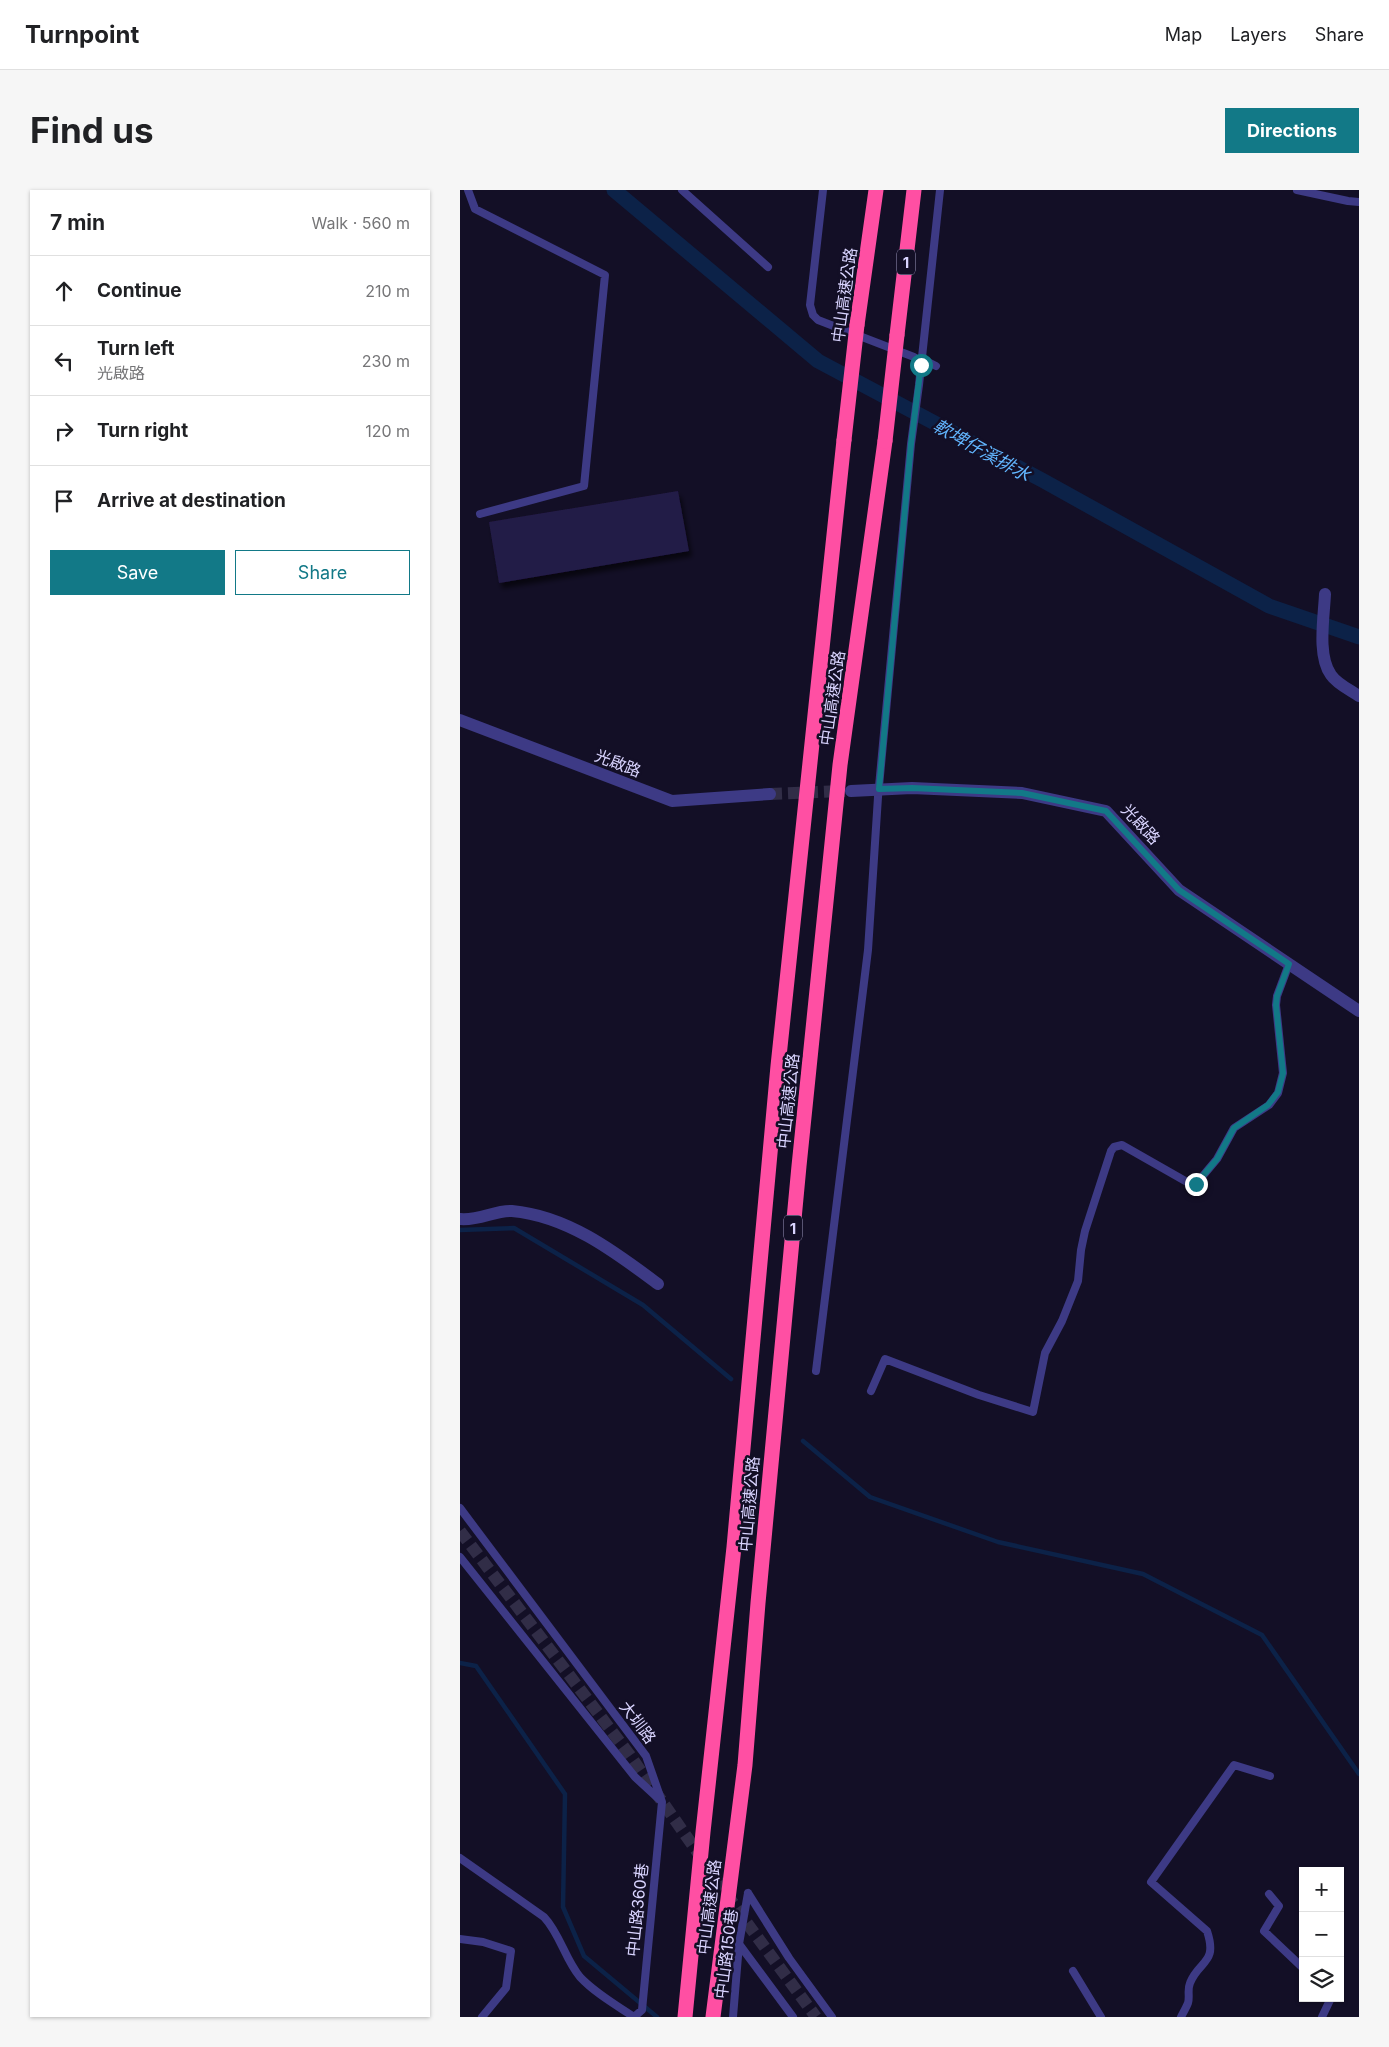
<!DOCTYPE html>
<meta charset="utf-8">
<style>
:root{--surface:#fff;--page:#f6f6f6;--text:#202124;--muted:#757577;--line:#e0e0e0;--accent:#127987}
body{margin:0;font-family:Inter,"Noto Sans TC",sans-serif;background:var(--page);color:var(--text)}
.controls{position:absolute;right:15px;bottom:15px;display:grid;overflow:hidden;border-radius:0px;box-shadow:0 1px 4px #0004}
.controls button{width:45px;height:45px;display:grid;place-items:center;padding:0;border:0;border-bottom:1px solid var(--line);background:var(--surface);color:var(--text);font:25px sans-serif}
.stop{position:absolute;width:15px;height:15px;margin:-11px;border:4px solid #127987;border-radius:50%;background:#fff}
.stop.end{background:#127987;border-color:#fff;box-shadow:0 1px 5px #0008}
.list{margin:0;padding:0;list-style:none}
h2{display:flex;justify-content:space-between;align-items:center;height:65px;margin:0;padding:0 20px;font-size:21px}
h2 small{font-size:16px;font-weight:400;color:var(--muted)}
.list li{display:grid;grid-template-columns:32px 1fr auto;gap:15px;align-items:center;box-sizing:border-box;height:70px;padding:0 20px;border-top:1px solid var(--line)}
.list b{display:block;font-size:19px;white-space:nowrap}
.list p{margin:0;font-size:16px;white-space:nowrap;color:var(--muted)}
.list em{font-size:16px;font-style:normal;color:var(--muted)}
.actions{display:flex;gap:10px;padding:15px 20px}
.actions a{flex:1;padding:11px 0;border:1px solid var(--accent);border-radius:0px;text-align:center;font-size:18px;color:var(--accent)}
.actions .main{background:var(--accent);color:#fff}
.icon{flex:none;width:28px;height:28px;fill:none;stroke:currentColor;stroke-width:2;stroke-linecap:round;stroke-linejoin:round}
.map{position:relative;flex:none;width:899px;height:1827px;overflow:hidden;border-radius:0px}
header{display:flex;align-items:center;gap:30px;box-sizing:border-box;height:70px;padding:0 25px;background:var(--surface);border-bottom:1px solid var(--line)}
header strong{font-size:24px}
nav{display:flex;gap:28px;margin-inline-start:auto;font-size:18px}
.intro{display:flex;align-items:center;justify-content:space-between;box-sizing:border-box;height:120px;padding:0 30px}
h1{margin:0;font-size:35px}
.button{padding:12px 22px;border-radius:0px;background:var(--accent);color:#fff;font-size:18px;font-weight:700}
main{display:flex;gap:30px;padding:0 30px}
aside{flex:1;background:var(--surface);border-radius:0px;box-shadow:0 1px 4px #0004}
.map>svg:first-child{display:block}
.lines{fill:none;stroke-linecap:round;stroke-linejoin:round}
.stream{stroke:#0c2248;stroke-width:4.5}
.canal{stroke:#0c2248;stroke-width:15}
.building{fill:#241b47;filter:url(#shadow)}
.street-tunnel{stroke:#312d47;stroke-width:12;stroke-dasharray:12 6;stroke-linecap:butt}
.secondary-tunnel{stroke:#312d47;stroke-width:12;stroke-dasharray:12 6;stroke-linecap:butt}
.lane{stroke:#3d3a85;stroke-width:8}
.street{stroke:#3d3a85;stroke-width:12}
.highway{stroke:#ff4fa3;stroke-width:15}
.highway-bridge{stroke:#ff4fa3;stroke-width:15}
.route{stroke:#127987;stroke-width:6}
.labels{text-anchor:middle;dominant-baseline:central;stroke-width:5;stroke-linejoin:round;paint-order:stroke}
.shield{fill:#130f26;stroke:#9e99be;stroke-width:1}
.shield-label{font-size:15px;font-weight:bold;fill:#d9d4ff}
.street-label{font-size:16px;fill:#d9d4ff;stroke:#130f26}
.water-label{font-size:18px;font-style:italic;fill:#62b6ff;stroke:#130f26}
</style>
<header>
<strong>Turnpoint</strong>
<nav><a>Map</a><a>Layers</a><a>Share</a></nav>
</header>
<div class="intro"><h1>Find us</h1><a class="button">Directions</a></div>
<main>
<aside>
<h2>7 min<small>Walk · 560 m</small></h2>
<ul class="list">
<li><svg class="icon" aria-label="ahead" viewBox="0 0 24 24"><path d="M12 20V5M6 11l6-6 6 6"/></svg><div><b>Continue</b></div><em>210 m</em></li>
<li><svg class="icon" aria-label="left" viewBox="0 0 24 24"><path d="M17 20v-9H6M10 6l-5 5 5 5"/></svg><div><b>Turn left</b><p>光啟路</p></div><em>230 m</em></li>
<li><svg class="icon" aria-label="right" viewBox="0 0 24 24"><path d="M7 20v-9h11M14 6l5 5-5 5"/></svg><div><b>Turn right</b></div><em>120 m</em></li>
<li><svg class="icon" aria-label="arrive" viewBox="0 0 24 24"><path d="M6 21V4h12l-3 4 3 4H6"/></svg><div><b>Arrive at destination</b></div></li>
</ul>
<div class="actions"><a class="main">Save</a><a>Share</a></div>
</aside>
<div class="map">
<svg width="899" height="1827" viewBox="0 0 899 1827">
<defs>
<filter id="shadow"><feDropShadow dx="3" dy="5.5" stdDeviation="2.5" flood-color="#0009"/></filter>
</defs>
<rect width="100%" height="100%" fill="#130f26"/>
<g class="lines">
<path class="stream" d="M 0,1040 L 54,1038 L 183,1115 L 271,1189
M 343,1251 L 410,1307 L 538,1352 L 683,1384 L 802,1445 L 899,1584
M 0,1473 L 16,1476 L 105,1604 L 103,1717 L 124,1766 L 197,1827"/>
<path class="canal" d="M 154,0 L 358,171 L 582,290 L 809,416 L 899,447"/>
</g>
<path class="building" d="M 218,301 L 229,361 L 39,393 L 29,332 Z"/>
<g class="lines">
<path class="street-tunnel" d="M 310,604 L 385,601"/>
<path class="secondary-tunnel" d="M 0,1341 L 169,1564 L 284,1729 L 356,1827"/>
<path class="lane" d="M 8,0 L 15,19 L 145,85 L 124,296 L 20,324
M 222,0 L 308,77
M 363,0 L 350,115 L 353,125 L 358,130 L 454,167
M 837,0 L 888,11 L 899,12
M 468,172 L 476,176
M 356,1181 L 408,760 L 418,607 L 451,254 L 459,195 L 480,0
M 411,1201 L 425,1169 L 519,1205 L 573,1222 L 585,1163 L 602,1131 L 618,1091 L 621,1060 L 625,1041 L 651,961 L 654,957 L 662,955 L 727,992 L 736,994 L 757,969 L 774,938 L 809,915 L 818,903 L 823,883 L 816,815 L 817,806 L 829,774
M 0,1318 L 186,1566 L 202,1612 L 182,1820 L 174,1827
M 0,1367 L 175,1587 L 200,1610
M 0,1668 L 84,1727 C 100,1744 105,1769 120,1787 C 135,1803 156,1815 174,1827
M 288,1703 L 329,1768 L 372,1827
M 809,1704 L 819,1716 L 804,1741 L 843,1778
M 0,1749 L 23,1752 L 51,1761 L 46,1798 L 22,1827
M 279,1754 L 333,1827
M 613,1781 L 641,1827
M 273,1827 L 279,1754 L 288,1703
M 721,1827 C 723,1823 726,1818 728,1813 C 730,1807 727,1800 730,1793 C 739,1770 758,1774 747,1741 L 691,1692 L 774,1575 L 810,1586
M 862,1827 L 871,1808"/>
<path class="street" d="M 865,404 C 864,427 857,466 871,485 C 877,494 890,500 899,506
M 0,530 L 212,611 L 310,604
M 391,601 L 452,598 L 562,603 L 646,621 L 719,700 L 899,821
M 0,1029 C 19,1031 35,1020 52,1021 C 108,1026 155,1062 198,1094"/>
<path class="highway" d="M 397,135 L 416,0
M 437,145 L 454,0
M 225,1827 L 243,1642 L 274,1357 L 318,876 L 384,250
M 253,1827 L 285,1575 L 298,1413 L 339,976 L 380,575 L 425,251"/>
<path class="highway-bridge" d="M 384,250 L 397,135
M 425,251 L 437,145"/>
</g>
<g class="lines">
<path class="route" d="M 461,175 L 451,254 L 419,599 L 452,598 L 562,603 L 646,621 L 719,700 L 829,774 L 817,806 L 816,815 L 823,883 L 818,902 L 808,915 L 774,938 L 757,969 L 736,994"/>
</g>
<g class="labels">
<g class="shield">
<rect x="437" y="59.5" width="18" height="25" rx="4"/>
<rect x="324" y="1025.5" width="18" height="25" rx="4"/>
</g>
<g class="shield-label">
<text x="446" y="72">1</text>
<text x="333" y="1038">1</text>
</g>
<g class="street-label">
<text transform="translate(384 105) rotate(-82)">中山高速公路</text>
<text transform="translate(372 508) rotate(-82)">中山高速公路</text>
<text transform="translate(158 573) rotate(21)">光啟路</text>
<text transform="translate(681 634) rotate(47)">光啟路</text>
<text transform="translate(328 911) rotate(-84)">中山高速公路</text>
<text transform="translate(289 1314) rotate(-85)">中山高速公路</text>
<text transform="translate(178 1532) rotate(53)">大圳路</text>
<text transform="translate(249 1717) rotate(-83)">中山高速公路</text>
<text transform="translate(177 1720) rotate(-84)">中山路360巷</text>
<text transform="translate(266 1764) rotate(-83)">中山路150巷</text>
</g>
<g class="water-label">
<text transform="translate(522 260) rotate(29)">軟埤仔溪排水</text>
</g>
</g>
</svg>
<div class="controls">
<button>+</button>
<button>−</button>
<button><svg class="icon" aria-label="layers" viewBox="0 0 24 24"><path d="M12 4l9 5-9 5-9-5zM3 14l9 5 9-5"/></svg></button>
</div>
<div class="stop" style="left:461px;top:175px"></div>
<div class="stop end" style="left:736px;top:994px"></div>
</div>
</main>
